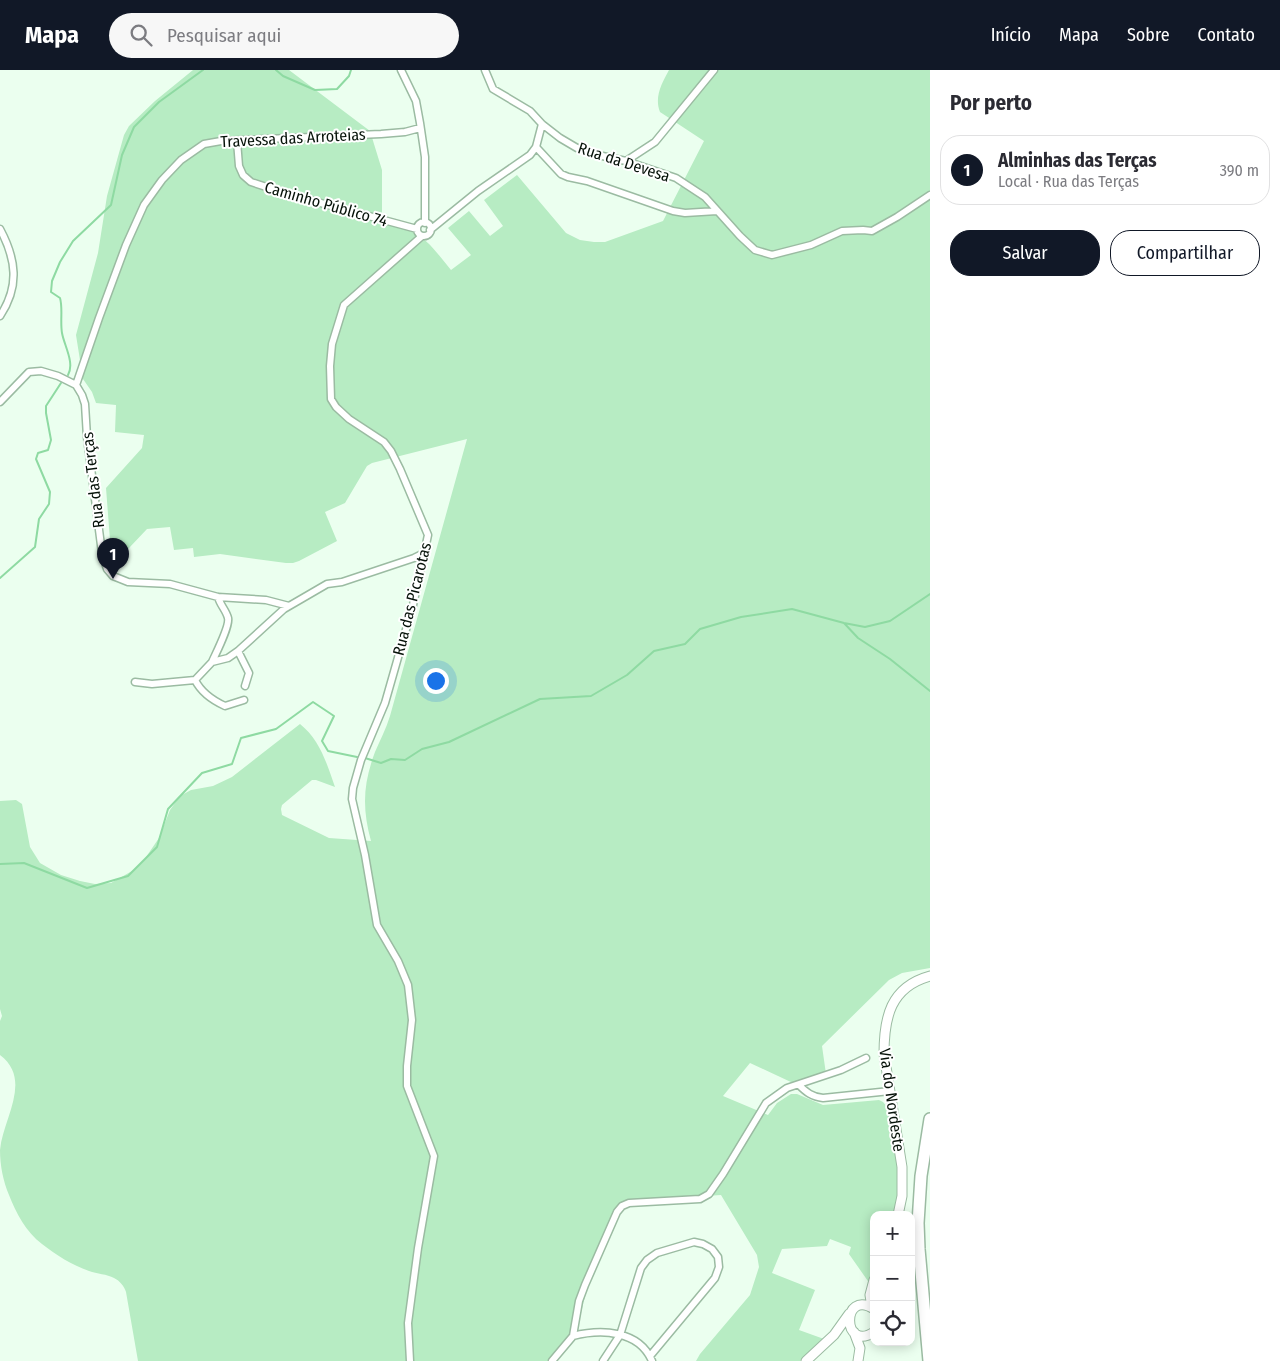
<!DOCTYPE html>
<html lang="pt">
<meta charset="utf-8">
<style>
:root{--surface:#fff;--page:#f7f7f7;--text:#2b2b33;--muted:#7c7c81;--line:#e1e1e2;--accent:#111827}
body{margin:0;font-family:"Fira Sans Condensed",sans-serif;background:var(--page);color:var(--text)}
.controls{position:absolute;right:15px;bottom:15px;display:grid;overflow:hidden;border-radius:10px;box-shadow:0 2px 12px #0003}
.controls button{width:45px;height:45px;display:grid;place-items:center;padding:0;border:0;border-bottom:1px solid var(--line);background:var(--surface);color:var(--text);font:25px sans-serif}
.you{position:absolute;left:435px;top:610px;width:18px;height:18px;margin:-12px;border:4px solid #fff;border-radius:50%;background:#1a73e8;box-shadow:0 0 0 8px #1a73e833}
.badge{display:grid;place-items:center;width:32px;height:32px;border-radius:50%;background:var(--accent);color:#fff;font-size:16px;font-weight:700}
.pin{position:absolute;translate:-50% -41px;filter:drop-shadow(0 1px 2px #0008)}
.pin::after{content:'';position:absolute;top:26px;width:18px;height:15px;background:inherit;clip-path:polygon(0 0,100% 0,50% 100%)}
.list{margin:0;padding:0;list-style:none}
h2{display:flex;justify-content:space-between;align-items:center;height:65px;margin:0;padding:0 20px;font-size:21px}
h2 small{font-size:16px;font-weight:400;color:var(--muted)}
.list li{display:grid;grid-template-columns:32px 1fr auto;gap:15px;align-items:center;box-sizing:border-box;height:70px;margin:0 10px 10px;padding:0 10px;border:1px solid var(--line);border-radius:20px}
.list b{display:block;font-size:19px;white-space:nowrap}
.list p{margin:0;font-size:16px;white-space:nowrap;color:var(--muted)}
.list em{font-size:16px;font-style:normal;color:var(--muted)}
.actions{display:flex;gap:10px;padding:15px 20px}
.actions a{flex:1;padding:11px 0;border:1px solid var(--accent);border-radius:20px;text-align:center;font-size:18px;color:var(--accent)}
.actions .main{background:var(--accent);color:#fff}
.icon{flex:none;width:28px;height:28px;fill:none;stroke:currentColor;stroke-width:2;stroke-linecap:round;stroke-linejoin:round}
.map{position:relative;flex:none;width:930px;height:1291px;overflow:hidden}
header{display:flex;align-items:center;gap:30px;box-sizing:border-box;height:70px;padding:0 25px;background:var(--accent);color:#fff}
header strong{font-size:24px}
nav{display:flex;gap:28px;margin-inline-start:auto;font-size:18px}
.search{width:350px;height:45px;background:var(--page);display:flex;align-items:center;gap:12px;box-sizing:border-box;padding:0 18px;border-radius:28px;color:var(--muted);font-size:19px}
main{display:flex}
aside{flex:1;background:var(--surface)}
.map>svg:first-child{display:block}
.green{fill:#b7ecc3}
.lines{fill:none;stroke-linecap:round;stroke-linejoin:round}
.stream{stroke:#8edaa2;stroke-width:2}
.street-casing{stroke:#9bbba2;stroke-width:9}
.secondary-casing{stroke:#9bbba2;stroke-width:11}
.highway-casing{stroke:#9bbba2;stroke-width:14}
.street{stroke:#fff;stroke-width:6}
.secondary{stroke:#fff;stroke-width:9}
.highway{stroke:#fff;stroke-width:11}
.labels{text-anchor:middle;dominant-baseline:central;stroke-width:4;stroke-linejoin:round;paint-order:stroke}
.street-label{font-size:16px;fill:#061209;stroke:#fff}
</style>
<header>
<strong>Mapa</strong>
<div class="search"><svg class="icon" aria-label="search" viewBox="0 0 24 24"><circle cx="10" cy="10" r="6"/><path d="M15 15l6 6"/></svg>Pesquisar aqui</div>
<nav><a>Início</a><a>Mapa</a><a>Sobre</a><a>Contato</a></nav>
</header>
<main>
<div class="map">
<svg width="930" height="1291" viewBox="0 0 930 1291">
<rect width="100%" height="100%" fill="#ebffef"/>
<path class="green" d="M 193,0 L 289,0 L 370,61 L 382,100 L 382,153 C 391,156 401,158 410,161 C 428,168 439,186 451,200 L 471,185 L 448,158 L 469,141 L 490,166 L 503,156 L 484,130 L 517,105 L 566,163 L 580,170 L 594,172 L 605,172 L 663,151 L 704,71 L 660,42 C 654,27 662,13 669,0 L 930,0 L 930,898 L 902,903 L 889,910 L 822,976 L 826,1004 L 793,1013 L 750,993 L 723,1026 L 768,1045 L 777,1033 L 791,1024 L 797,1024 L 823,1035 L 879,1030 L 883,1032 L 888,1038 L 901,1110 L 896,1145 L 874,1145 L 874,1203 L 870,1214 L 849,1184 L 851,1177 L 830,1169 L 827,1176 L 782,1179 L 772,1203 L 815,1220 L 799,1260 L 824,1269 L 815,1279 L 800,1291 L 696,1291 L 700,1284 L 750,1225 L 759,1197 L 757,1185 L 721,1125 L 633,1131 L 620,1140 L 586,1222 L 576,1264 L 557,1291 L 138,1291 L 126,1222 C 124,1216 120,1211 114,1208 C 107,1204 97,1204 89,1201 C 72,1195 56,1185 42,1174 C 26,1162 16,1143 9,1125 C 3,1111 0,1095 0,1080 C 3,1048 33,1010 0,985 L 0,951 L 2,946 L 0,939 L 0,731 L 16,730 L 22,734 L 30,777 L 40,793 L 61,805 L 80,811 L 95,814 L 111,813 L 132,801 L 144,790 L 159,768 L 170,740 L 180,726 L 191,720 L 213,716 L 232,707 L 300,654 C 320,670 327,694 335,717 L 316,710 L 312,710 L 282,735 L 281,739 L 282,745 L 329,768 L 371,771 C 362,738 363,714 375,682 C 380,670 386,659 390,646 L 467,369 L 372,393 L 367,396 L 345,433 L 325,442 L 337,471 L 299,491 L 293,493 L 286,493 L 220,484 L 194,487 L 193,478 L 174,480 L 170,457 L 147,459 L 112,496 L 106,418 L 142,378 L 144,365 L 115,362 L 116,335 L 96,333 L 92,322 L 83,309 L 76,265 L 98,183 L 107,126 L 124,65 L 129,56 L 155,31 Z"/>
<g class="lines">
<path class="stream" d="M 276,0 L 283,6 L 315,20 L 337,19 L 349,6 L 351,0
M 68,305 C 75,293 64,275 62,263 C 60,251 63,238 60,228 L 51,222 L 52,211 L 60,192 L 73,171 L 111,135 L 122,85 L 134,57 L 159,32 L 203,0
M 0,508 L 35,477 L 39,449 L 49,434 L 50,422 L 36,389 L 38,383 L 48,380 L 51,370 L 46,343 L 46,336 L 61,313
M 844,553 L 858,568 L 890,589 L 930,621
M 365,688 L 381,693 L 391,689 L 405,690 L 422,679 L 449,672 L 540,629 L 591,626 L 627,605 L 654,581 L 685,574 L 700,559 L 741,547 L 792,539 L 844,553 L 865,557 L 890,551 L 930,524
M 0,794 L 24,793 L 87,818 L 128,806 L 157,777 L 168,739 L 202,703 L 232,694 L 241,668 L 276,659 L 313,632 L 334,646 L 322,671 L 328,681 L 357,687"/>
<defs>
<path id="street" d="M 401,0 L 416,31 L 420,53 L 425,87 L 425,153
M 485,0 L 493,19 L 530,41 L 542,54 L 560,68 L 577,78 L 593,84 L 626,91 L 676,108 L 705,127 L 740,166 L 755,180 L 772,185 L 811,175 L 842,161 L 863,160 L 872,161 L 897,147 L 930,125
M 237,71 L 239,96 L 243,105 L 251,112 L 291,125 L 417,159
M 536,77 L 561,104 L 568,107 L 587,111 L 673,141 L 685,143 L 717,141
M 626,91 L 655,72 L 714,0
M417 159a7 7 0 1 1 14 0a7 7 0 1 1-14 0Z
M 0,159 C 16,189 20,216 0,246
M 430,160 L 478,121 L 530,85 L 536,77 L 542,54
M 76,315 L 99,248 L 126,175 L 144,135 L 162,110 L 181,90 L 204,74 L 221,71 L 381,64 L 405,62 L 420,58
M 0,332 L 29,302 L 41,301 L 58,306 L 76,315 L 82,325 L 85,334 L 87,367 L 102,483 L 107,499 L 113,506 L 128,512 L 170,514 L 218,527 L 266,530 L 289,536
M 238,581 L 249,603 L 245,616
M 212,592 C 216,583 230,556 228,548 C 226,540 220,535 218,527
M 195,610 L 212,592 L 228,588 L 238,581 L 284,539 L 327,514 L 342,512 L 414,488 L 426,482
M 195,610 C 201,622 214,631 225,636 L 244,630
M 135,612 L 152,614 L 195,610
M 799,1015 C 806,1022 812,1027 823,1028 L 890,1021
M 573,1266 C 601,1259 639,1260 652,1291
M 410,1291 L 408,1253 L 418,1178 L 434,1086 L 407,1016 L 407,996 L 412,950 L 408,915 L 398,891 L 377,855 L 365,785 L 352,729 L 353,718 L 361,690 L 385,633 L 413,535 L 428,465 L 400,399 L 391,381 L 384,372 L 349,349 L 336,337 L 331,329 L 330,296 L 332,274 L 344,235 L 422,166
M 552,1291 L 573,1266 L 579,1231 L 585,1215 L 617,1142 L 622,1136 L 629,1133 L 700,1129 L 709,1124 L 723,1104 L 766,1033 L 787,1018 L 841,1000 L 866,988
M 603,1291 L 620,1265 L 641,1198 L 647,1190 L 657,1183 L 694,1172 L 703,1174 L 712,1179 L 718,1187 L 719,1197 L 715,1208 L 650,1286"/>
<path id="secondary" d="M 898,1145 L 902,1126 L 902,1097 L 884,984 C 884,948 890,917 930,906
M 872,1237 L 870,1225 L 874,1210
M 874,1239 C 841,1218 842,1283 874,1262
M 854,1262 L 860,1278 L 858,1291
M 806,1291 L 834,1265 L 849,1244"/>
<path id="highway" d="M 929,1291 L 919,1179 L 918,1153 L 921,1106 L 930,1049"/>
</defs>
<use href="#street" class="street-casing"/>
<use href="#secondary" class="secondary-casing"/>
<use href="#highway" class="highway-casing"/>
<use href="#street" class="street"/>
<use href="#secondary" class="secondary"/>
<use href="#highway" class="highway"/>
</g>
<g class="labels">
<g class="street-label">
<text transform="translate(293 68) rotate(-3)">Travessa das Arroteias</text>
<text transform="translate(624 92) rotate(18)">Rua da Devesa</text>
<text transform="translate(326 134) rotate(16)">Caminho Público 74</text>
<text transform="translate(93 410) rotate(-97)">Rua das Terças</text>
<text transform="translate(412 529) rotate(-76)">Rua das Picarotas</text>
<text transform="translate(892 1030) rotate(82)">Via do Nordeste</text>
</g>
</g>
</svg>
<div class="controls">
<button>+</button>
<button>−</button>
<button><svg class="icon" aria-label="locate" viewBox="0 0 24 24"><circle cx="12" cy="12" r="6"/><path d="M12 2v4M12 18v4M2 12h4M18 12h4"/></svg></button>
</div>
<div class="you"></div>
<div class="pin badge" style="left:113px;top:509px">1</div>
</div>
<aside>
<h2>Por perto<small></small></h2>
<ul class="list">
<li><span class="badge">1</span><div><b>Alminhas das Terças</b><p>Local · Rua das Terças</p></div><em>390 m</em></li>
</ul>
<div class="actions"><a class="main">Salvar</a><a>Compartilhar</a></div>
</aside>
</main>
